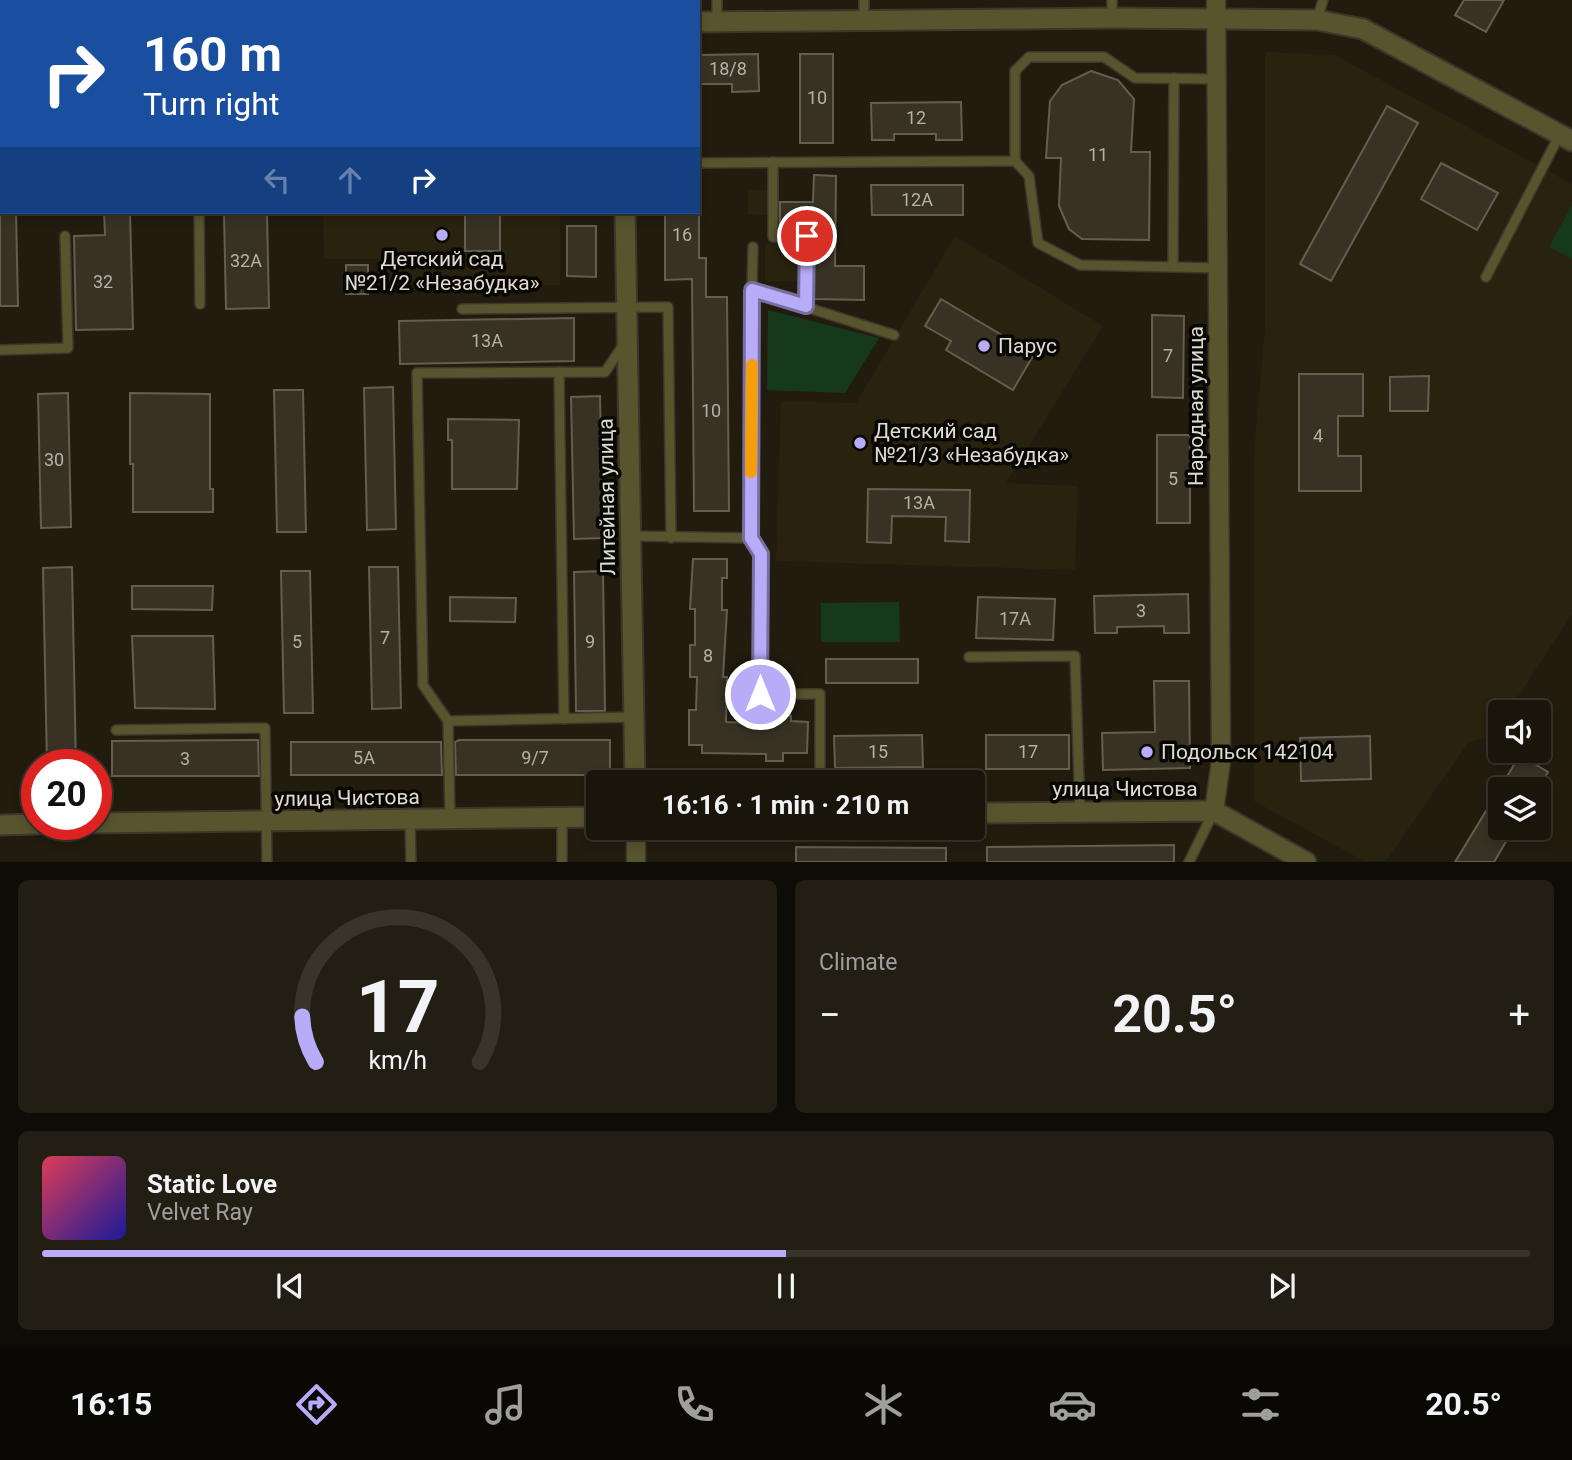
<!DOCTYPE html>
<meta charset="utf-8">
<style>
body{margin:0;font-family:Roboto,sans-serif;background:#231e14;color:#f1f3f6;height:100vh;display:flex;flex-direction:column;font-size:26px;white-space:nowrap}
*{box-sizing:border-box;margin:0}
p{font-size:23px;color:#9f9f9d}
.icon{flex:none;width:38px;height:38px;fill:none;stroke:currentColor;stroke-width:2;stroke-linecap:round;stroke-linejoin:round}
.map{position:relative;height:862px;overflow:hidden}
.drawer{display:flex;flex-direction:column;gap:18px;padding:18px;background:#0e0c06;flex:1}
.drawer>*{flex:none}
.banner{position:absolute;left:0px;top:0px;width:700px;height:214px;box-shadow:0 4px 10px #0003,0 0 0 2px #38342c;background:#1a4fa0;color:#fff;overflow:hidden}
.buttons{position:absolute;left:1488px;top:700px;display:grid;gap:14px}
.buttons a{display:grid;place-items:center;width:63px;height:63px;border-radius:7px;background:#1a150b;box-shadow:0 4px 10px #0003,0 0 0 2px #38342c;font-size:35px}
.speed{position:absolute;left:21px;top:749px;display:flex;gap:14px;font-size:35px;font-weight:700;text-align:center}
.speed>*{display:grid;place-content:center;width:91px;height:91px;border-radius:50%;background:#1a150b;box-shadow:0 4px 10px #0003,0 0 0 2px #38342c;line-height:1}
.speed .limit{border:10px solid #d22;background:#fff;color:#111}
.pin{position:absolute;display:grid;place-items:center;width:60px;height:60px;color:#fff;margin:-30px;border:4px solid #fff;border-radius:50%;box-shadow:0 2px 7px #0007}
.me{position:absolute;width:77px;margin:-38px;rotate:0deg;stroke-linejoin:round;filter:drop-shadow(0 0 5px #0008)}
.turn{display:flex;align-items:center;gap:24px;height:147px;padding:0 28px;font-size:32px}
.turn .icon{width:91px;height:91px;stroke-width:2.5}
.turn b{display:block;font-size:49px;line-height:60px}
.lanes{display:flex;align-items:center;height:66px;padding:0 28px;background:#0003;justify-content:center;gap:35px;direction:ltr}
.lanes .off{opacity:.35}
.big{font-size:52px;font-weight:700;line-height:1.1}
.drawer .card{flex:1;display:flex;flex-direction:column;justify-content:center;gap:10px;min-width:0;padding:0 24px;border-radius:10px;background:#231e14}
.drawer .dial{align-items:center;gap:0}
.dial svg{height:182px;overflow:visible;fill:none;stroke:#38342c;stroke-width:7;stroke-linecap:round;text-anchor:middle}
.dial text{fill:#f1f3f6;stroke:none}
.song{display:flex;align-items:center;gap:21px}
.cover{width:84px;height:84px;border-radius:10px;background:linear-gradient(135deg,hsl(350 70% 55%),hsl(240 70% 35%))}
.played{height:7px;border-radius:4px;background:linear-gradient(90deg,#b8abf7 50%,#38342c 50%)}
.keys{display:flex;justify-content:space-around;direction:ltr}
.heat{display:flex;justify-content:space-between;align-items:center;font-size:38px;direction:ltr}
.drawer .tiles{flex:1;display:grid;gap:18px;grid-template-columns:1fr 1fr}
.card:last-child{grid-column:span 2}
.trip{position:absolute;left:586px;top:770px;width:399px;height:70px;border-radius:7px;background:#1a150b;box-shadow:0 4px 10px #0003,0 0 0 2px #38342c;font-weight:700;line-height:70px;text-align:center}
.tab-bar{display:flex;height:112px;justify-content:space-around;align-items:center;background:#0a0804;color:#9f9f9d}
.tab-bar .icon{width:49px;height:49px}
.tab-bar .active{color:#b8abf7}
.tab-bar b{font-size:32px;color:#f1f3f6}
.map>svg:first-child{display:block}
</style>
<div class="map">
<svg width="1572" height="862" viewBox="0 0 1572 862">
<rect width="100%" height="100%" fill="#221c0f"/>
<!-- built -->
<g fill="#29220e">
<polygon points="1265,52 1335,55 1572,184 1572,614 1508,712 1500,712 1500,724 1493,735 1468,743 1386,861 1364,861 1254,801 1254,452 1265,327"/>
<rect x="748" y="190" width="21" height="25"/>
<polygon points="323,212 560,212 560,285 379,286 378,259 324,259"/>
<polygon points="955,236 1103,326 1006,483 1078,486 1075,570 776,561 781,401 856,403"/>
<polygon points="798,243 798,281 765,281 765,244"/>
</g>
<!-- green -->
<g fill="#17391b">
<polygon points="1572,205 1572,259 1549,247"/>
<polygon points="768,310 879,338 845,393 767,390"/>
<polygon points="899,602 900,642 821,642 821,603"/>
</g>
<!-- building -->
<g fill="#373224" stroke="#645e4f" stroke-width="2">
<polygon points="1464,0 1504,0 1486,32 1455,15"/>
<polygon points="758,54 759,91 732,92 732,84 698,84 698,55"/>
<rect x="800" y="54" width="33" height="89"/>
<polygon points="1091,71 1118,80 1134,99 1131,152 1150,152 1149,240 1082,239 1069,229 1059,206 1061,158 1046,158 1050,101 1062,85"/>
<polygon points="961,102 962,140 936,140 936,134 894,134 894,140 872,140 871,103"/>
<polygon points="1387,106 1418,123 1331,281 1300,264"/>
<polygon points="1441,163 1498,193 1477,230 1421,199"/>
<polygon points="814,175 836,176 835,266 864,266 864,300 813,299 813,226 780,227 780,202 813,202"/>
<polygon points="871,185 963,185 963,215 872,215"/>
<polygon points="0,212 16,212 18,306 0,306"/>
<polygon points="104,212 130,212 133,329 76,330 74,236 105,235"/>
<rect x="465" y="212" width="35" height="39"/>
<polygon points="665,212 699,212 699,258 706,258 706,297 727,297 729,511 694,511 692,279 665,280"/>
<polygon points="224,214 267,214 269,308 226,309"/>
<polygon points="567,226 596,226 596,277 567,276"/>
<rect x="346" y="265" width="22" height="29"/>
<polygon points="941,299 1034,354 1013,390 946,350 951,341 925,326"/>
<polygon points="1152,315 1184,316 1183,398 1152,397"/>
<polygon points="574,318 574,361 400,364 399,321"/>
<polygon points="1299,374 1363,374 1363,416 1338,416 1338,456 1361,456 1361,491 1299,491"/>
<polygon points="1429,376 1428,411 1390,411 1390,377"/>
<polygon points="393,387 396,529 367,530 364,388"/>
<polygon points="274,390 303,390 306,532 277,532"/>
<polygon points="68,393 71,527 41,528 38,394"/>
<polygon points="130,393 210,394 210,489 213,489 213,512 133,512 133,464 130,464"/>
<polygon points="600,396 603,538 574,539 571,397"/>
<polygon points="448,419 519,420 517,489 452,489 452,440 448,440"/>
<rect x="1157" y="435" width="33" height="88"/>
<polygon points="868,489 970,490 969,542 945,541 946,517 892,516 891,543 867,542"/>
<polygon points="693,559 727,559 727,578 722,578 722,610 727,610 723,677 727,677 726,722 757,723 757,716 791,716 791,721 808,722 807,753 783,753 783,761 766,761 766,754 702,753 702,745 689,745 689,710 696,710 697,677 690,677 690,645 695,645 695,609 690,609"/>
<polygon points="72,567 76,765 47,765 43,568"/>
<polygon points="369,567 398,567 401,708 372,709"/>
<polygon points="281,571 310,571 313,713 284,713"/>
<polygon points="603,571 605,711 576,711 574,572"/>
<polygon points="132,586 213,586 212,610 132,609"/>
<polygon points="1188,594 1189,633 1164,633 1164,626 1117,627 1117,633 1095,633 1094,596"/>
<polygon points="450,597 516,598 515,622 450,621"/>
<polygon points="978,597 1055,599 1053,640 976,638"/>
<polygon points="132,636 213,636 215,709 135,708"/>
<rect x="826" y="659" width="92" height="24"/>
<polygon points="1154,681 1189,681 1190,768 1103,770 1102,733 1155,732"/>
<polygon points="922,735 923,767 835,768 834,736"/>
<rect x="986" y="735" width="83" height="34"/>
<polygon points="1370,736 1371,779 1301,781 1300,738"/>
<polygon points="258,740 259,776 112,776 112,741"/>
<polygon points="459,740 610,740 610,775 456,775 455,742"/>
<polygon points="291,742 441,742 442,775 291,775"/>
<polygon points="1520,755 1548,772 1537,789 1500,789 1500,828 1514,828 1494,862 1455,862"/>
<polygon points="1174,845 1174,862 987,862 987,847"/>
<polygon points="796,847 946,848 946,862 796,862"/>
</g>
<g fill="none" stroke-linecap="round" stroke-linejoin="round">
<defs>
<g id="service">
<polyline points="282,0 283,2"/>
<polyline points="717,0 717,22"/>
<polyline points="1112,18 1112,0"/>
<polyline points="864,20 864,0"/>
<polyline points="1317,20 1323,0"/>
<polyline points="1015,161 1029,176 1038,243 1080,265 1218,268"/>
<polyline points="773,162 773,237 807,236 806,306"/>
<polyline points="698,163 1015,161 1015,71 1029,57 1104,57 1135,78 1216,79"/>
<polyline points="199,212 200,304"/>
<polyline points="1173,267 1174,78"/>
<polyline points="1486,277 1560,134"/>
<polyline points="752,290 753,247"/>
<polyline points="462,309 668,307 671,538"/>
<polyline points="624,344 605,372 417,373 423,685 448,721 634,717"/>
<polyline points="0,350 68,348 65,236"/>
<polyline points="559,372 564,719"/>
<polyline points="631,536 751,538 752,290 894,335"/>
<polyline points="751,538 761,554 760,694 820,694 820,782"/>
<polyline points="969,657 1075,656 1080,812"/>
<polyline points="448,721 450,819"/>
<polyline points="116,730 265,728 267,862"/>
<polyline points="410,820 411,862"/>
<polyline points="562,862 562,818"/>
<polyline points="1189,862 1214,811"/>
</g>
<g id="minor">
<polyline points="1214,811 1221,761 1216,0"/>
<polyline points="636,828 636,862"/>
</g>
<g id="tertiary">
<polyline points="621,0 621,2"/>
<polyline points="698,22 1112,18 1317,20 1363,29 1572,141"/>
<polyline points="0,25 2,25"/>
<polyline points="625,212 635,782"/>
<polyline points="973,813 1214,811 1306,862"/>
<polyline points="96,823 598,817"/>
<polyline points="0,825 37,824"/>
</g>
</defs>
<!-- service casing -->
<use href="#service" stroke="#3c372a" stroke-width="12"/>
<!-- minor casing -->
<use href="#minor" stroke="#3c372a" stroke-width="21"/>
<!-- tertiary casing -->
<use href="#tertiary" stroke="#3c372a" stroke-width="23"/>
<!-- service -->
<use href="#service" stroke="#57542e" stroke-width="9"/>
<!-- minor -->
<use href="#minor" stroke="#57542e" stroke-width="18"/>
<!-- tertiary -->
<use href="#tertiary" stroke="#57542e" stroke-width="19"/>
</g>
<g fill="none" stroke-linecap="round" stroke-linejoin="round">
<defs>
<polyline id="route" points="760,694 761,554 751,538 752,290 806,306 807,236"/>
</defs>
<!-- route casing -->
<use href="#route" stroke="#786fa1" stroke-width="18"/>
<!-- route -->
<use href="#route" stroke="#b8abf7" stroke-width="12"/>
<!-- slow -->
<polyline stroke="#f59e0b" stroke-width="12" points="751,472 752,365"/>
</g>
<!-- markers -->
<g fill="#b8abf7" stroke="#090703" stroke-width="2.5">
<circle cx="442" cy="235" r="7"/>
<circle cx="984" cy="346" r="7"/>
<circle cx="860" cy="443" r="7"/>
<circle cx="1147" cy="752" r="7"/>
</g>
<g text-anchor="middle" stroke-width="7" stroke-linejoin="round" paint-order="stroke">
<!-- number labels -->
<g font-size="18" fill="#b5b1a7">
<text x="728" y="75">18/8</text>
<text x="817" y="104">10</text>
<text x="916" y="124">12</text>
<text x="1098" y="161">11</text>
<text x="917" y="206">12А</text>
<text x="682" y="241">16</text>
<text x="246" y="267">32А</text>
<text x="103" y="288">32</text>
<text x="487" y="347">13А</text>
<text x="1168" y="362">7</text>
<text x="711" y="417">10</text>
<text x="1318" y="442">4</text>
<text x="54" y="466">30</text>
<text x="1173" y="485">5</text>
<text x="919" y="509">13А</text>
<text x="1141" y="617">3</text>
<text x="1015" y="625">17А</text>
<text x="385" y="644">7</text>
<text x="297" y="648">5</text>
<text x="590" y="648">9</text>
<text x="708" y="662">8</text>
<text x="878" y="758">15</text>
<text x="1028" y="758">17</text>
<text x="364" y="764">5А</text>
<text x="535" y="764">9/7</text>
<text x="185" y="765">3</text>
</g>
<!-- poi labels -->
<g font-size="21" fill="#dfdbd3" stroke="#090703" text-anchor="start">
<text x="442" y="266" text-anchor="middle">Детский сад<tspan x="442" dy="24">№21/2 «Незабудка»</tspan></text>
<text x="998" y="353">Парус</text>
<text x="874" y="438">Детский сад<tspan x="874" dy="24">№21/3 «Незабудка»</tspan></text>
<text x="1161" y="759">Подольск 142104</text>
</g>
<!-- street labels -->
<g font-size="21" fill="#dfdbd3" stroke="#090703">
<text transform="translate(1196 406) rotate(-90)" y="7">Народная улица</text>
<text transform="translate(607 497) rotate(-91)" y="7">Литейная улица</text>
<text x="1125" y="796">улица Чистова</text>
<text transform="translate(347 798) rotate(-1)" y="7">улица Чистова</text>
</g>
</g>
</svg>
<div class="buttons">
<a><svg class="icon" aria-label="sound" viewBox="0 0 24 24"><path d="M4 9h4l5-4v14l-5-4H4zM17 9q2 3 0 6"/></svg></a>
<a><svg class="icon" aria-label="layers" viewBox="0 0 24 24"><path d="M12 4l9 5-9 5-9-5zM3 14l9 5 9-5"/></svg></a>
</div>
<div class="speed"><div class="limit">20</div></div>
<div class="pin" style="left:807px;top:236px;background:#d93025"><svg class="icon" aria-label="arrive" viewBox="0 0 24 24"><path d="M6 21V4h12l-3 4 3 4H6"/></svg></div>
<svg class="me" style="left:760px;top:694px" viewBox="-20 -20 40 40"><circle r="17" fill="#b8abf7" stroke="#fff" stroke-width="3"/><path d="M0-11L8 9 0 5-8 9z" fill="#fff"/></svg>
<div class="trip">16:16 · 1 min · 210 m</div>
<div class="banner">
<div class="turn"><svg class="icon" aria-label="right" viewBox="0 0 24 24"><path d="M7 20v-9h11M14 6l5 5-5 5"/></svg><div><b>160 m</b>Turn right</div></div>
<div class="lanes"><svg class="icon off" aria-label="left" viewBox="0 0 24 24"><path d="M17 20v-9H6M10 6l-5 5 5 5"/></svg><svg class="icon off" aria-label="ahead" viewBox="0 0 24 24"><path d="M12 20V5M6 11l6-6 6 6"/></svg><svg class="icon" aria-label="right" viewBox="0 0 24 24"><path d="M7 20v-9h11M14 6l5 5-5 5"/></svg></div>
</div>
</div>
<section class="drawer">
<div class="tiles">
<div class="card dial"><svg viewBox="0 0 100 80">
<path d="M14 69A42 42 0 1 1 86 69"/>
<path d="M14 69A42 42 0 0 1 8 49" stroke="#b8abf7"/>
<text x="50" y="56" font-size="32" font-weight="700">17</text>
<text x="50" y="72" font-size="11">km/h</text>
</svg></div>
<div class="card"><p>Climate</p>
<div class="heat"><a>−</a><b class="big">20.5°</b><a>+</a></div>
</div>
<div class="card">
<div class="song"><i class="cover"></i><div><b>Static Love</b><p>Velvet Ray</p></div></div>
<div class="played"></div>
<div class="keys"><svg class="icon" aria-label="previous" viewBox="0 0 24 24"><path d="M18 5L8 12l10 7zM5 5v14"/></svg><svg class="icon" aria-label="pause" viewBox="0 0 24 24"><path d="M8 5v14M16 5v14"/></svg><svg class="icon" aria-label="next" viewBox="0 0 24 24"><path d="M6 5l10 7-10 7zM19 5v14"/></svg></div>
</div>
</div>
</section>
<nav class="tab-bar">
<b>16:15</b>
<svg class="icon active" aria-label="directions" viewBox="0 0 24 24"><path d="M12 3l9 9-9 9-9-9zM9 14v-3h6M13 9l2 2-2 2"/></svg>
<svg class="icon" aria-label="music" viewBox="0 0 24 24"><path d="M9 18V5l10-2v13"/><circle cx="6" cy="18" r="3"/><circle cx="16" cy="16" r="3"/></svg>
<svg class="icon" aria-label="phone" viewBox="0 0 24 24"><path d="M5 4h4l2 5-3 2q2 4 5 5l2-3 5 2v4C11 20 4 13 5 4z"/></svg>
<svg class="icon" aria-label="climate" viewBox="0 0 24 24"><path d="M12 3v18M4 7l16 10M4 17L20 7"/></svg>
<svg class="icon" aria-label="car" viewBox="0 0 24 24"><path d="M5 17H2v-5l4-1 3-4h7l3 4 3 1v5h-3M9 17h6M6 11h13"/><circle cx="7" cy="17" r="2"/><circle cx="17" cy="17" r="2"/></svg>
<svg class="icon" aria-label="filters" viewBox="0 0 24 24"><path d="M4 7h16M4 17h16"/><circle cx="9" cy="7" r="2"/><circle cx="15" cy="17" r="2"/></svg>
<b>20.5°</b>
</nav>
